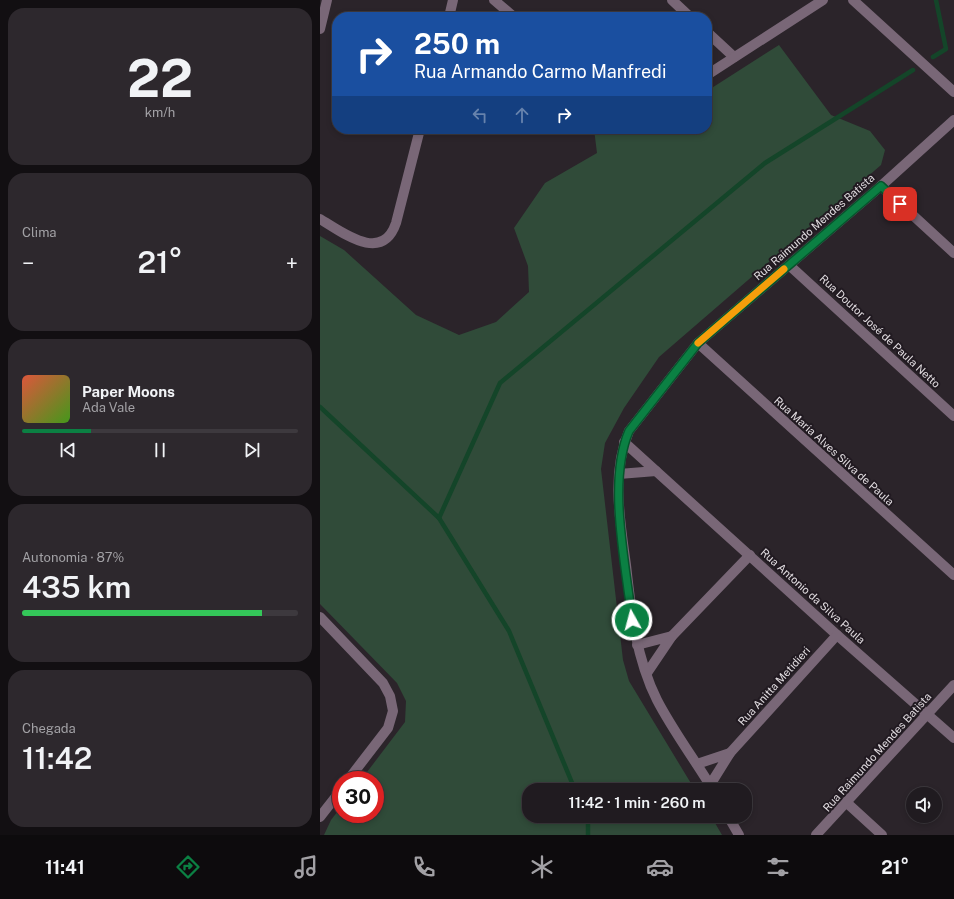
<!DOCTYPE html>
<html lang="pt">
<meta charset="utf-8">
<style>
body{margin:0;font-family:"Public Sans",sans-serif;background:#2d282d;color:#f1f3f6;height:100vh;display:flex;flex-direction:column;font-size:15px;white-space:nowrap}
*{box-sizing:border-box;margin:0}
p{font-size:13px;color:#a2a1a5}
.icon{flex:none;width:22px;height:22px;fill:none;stroke:currentColor;stroke-width:2;stroke-linecap:round;stroke-linejoin:round}
.map{position:relative;flex:1;overflow:hidden}
.sheet{display:flex;flex-direction:column;gap:8px;padding:8px;background:#120f12;width:320px}
.sheet>*{flex:none}
.banner{position:absolute;left:12px;top:12px;width:380px;height:122px;border-radius:16px;box-shadow:0 2px 6px #0003,0 0 0 1px #3d393e;background:#1a4fa0;color:#fff;overflow:hidden}
.fabs{position:absolute;left:586px;top:787px;display:grid;gap:8px}
.fabs a{display:grid;place-items:center;width:36px;height:36px;border-radius:50%;background:#201b20;box-shadow:0 2px 6px #0003,0 0 0 1px #3d393e;font-size:20px}
.speed{position:absolute;left:12px;top:771px;display:flex;gap:8px;font-size:20px;font-weight:700;text-align:center}
.speed>*{display:grid;place-content:center;width:52px;height:52px;border-radius:50%;background:#201b20;box-shadow:0 2px 6px #0003,0 0 0 1px #3d393e;line-height:1}
.speed .limit{border:6px solid #d22;background:#fff;color:#111}
.pin{position:absolute;display:grid;place-items:center;width:34px;height:34px;color:#fff;margin:-17px;border-radius:8px;box-shadow:0 2px 6px #0006}
.me{position:absolute;width:44px;margin:-22px;rotate:353deg;stroke-linejoin:round;filter:drop-shadow(0 0 3px #0008)}
.turn{display:flex;align-items:center;gap:14px;height:84px;padding:0 16px;font-size:18px}
.turn .icon{width:52px;height:52px;stroke-width:2.5}
.turn b{display:block;font-size:28px;line-height:34px}
.lanes{display:flex;align-items:center;height:38px;padding:0 16px;background:#0003;justify-content:center;gap:20px;direction:ltr}
.lanes .off{opacity:.35}
.big{font-size:30px;font-weight:600;line-height:1.1}
.sheet .widget{flex:1;display:flex;flex-direction:column;justify-content:center;gap:6px;min-width:0;padding:0 14px;border-radius:16px;background:#2d282d}
.sheet .dial{align-items:center;gap:0}
.dial b{font-size:52px;line-height:1}
.song{display:flex;align-items:center;gap:12px}
.cover{width:48px;height:48px;border-radius:6px;background:linear-gradient(135deg,hsl(10 70% 55%),hsl(100 70% 35%))}
.played{height:4px;border-radius:2px;background:linear-gradient(90deg,#0b8043 25%,#3d393e 25%)}
.keys{display:flex;justify-content:space-around;direction:ltr}
.heat{display:flex;justify-content:space-between;align-items:center;font-size:22px;direction:ltr}
.charge{height:6px;border-radius:3px;background:linear-gradient(90deg,#34c759 87%,#3d393e 0)}
.trip{position:absolute;left:202px;top:783px;width:230px;height:40px;border-radius:16px;background:#201b20;box-shadow:0 2px 6px #0003,0 0 0 1px #3d393e;font-weight:600;line-height:40px;text-align:center}
.dock{display:flex;height:64px;justify-content:space-around;align-items:center;background:#0d0b0d;color:#a2a1a5}
.dock .icon{width:28px;height:28px}
.dock .selected{color:#0b8043}
.dock b{font-size:18px;color:#f1f3f6}
main{display:flex;flex:1;min-height:0}
.map>svg:first-child{display:block}
</style>
<main>
<section class="sheet">
<div class="widget dial"><b>22</b><p>km/h</p></div>
<div class="widget"><p>Clima</p>
<div class="heat"><a>−</a><b class="big">21°</b><a>+</a></div>
</div>
<div class="widget">
<div class="song"><i class="cover"></i><div><b>Paper Moons</b><p>Ada Vale</p></div></div>
<div class="played"></div>
<div class="keys"><svg class="icon" aria-label="previous" viewBox="0 0 24 24"><path d="M18 5L8 12l10 7zM5 5v14"/></svg><svg class="icon" aria-label="pause" viewBox="0 0 24 24"><path d="M8 5v14M16 5v14"/></svg><svg class="icon" aria-label="next" viewBox="0 0 24 24"><path d="M6 5l10 7-10 7zM19 5v14"/></svg></div>
</div>
<div class="widget"><p>Autonomia · 87%</p><b class="big">435 km</b><div class="charge"></div></div>
<div class="widget"><p>Chegada</p><b class="big">11:42</b></div>
</section>
<div class="map">
<svg width="634" height="835" viewBox="0 0 634 835">
<rect width="100%" height="100%" fill="#2b242a"/>
<!-- green -->
<polygon fill="#304b39" points="459,45 511,115 550,131 565,150 561,165 339,357 304,408 285,443 281,469 303,660 309,681 375,790 209,790 209,816 391,816 402,835 4,835 11,820 21,807 21,814 55,814 55,780 41,780 85,722 86,701 77,683 0,604 0,236 24,250 96,315 139,335 176,322 209,292 208,266 194,228 225,183 277,153 274,129 387,129 387,91"/>
<g fill="none" stroke-linecap="round" stroke-linejoin="round">
<!-- stream -->
<g stroke="#144529" stroke-width="4.5">
<polyline points="613,57 626,49 616,0"/>
<polyline points="0,407 119,518 189,631 255,790"/>
<polyline points="119,518 180,383 445,163 593,70"/>
<polyline points="265,816 268,822 268,835"/>
</g>
<!-- minor -->
<g stroke="#796777" stroke-width="10">
<polyline points="174,0 194,17"/>
<polyline points="352,0 370,17"/>
<polyline points="533,0 634,92"/>
<polyline points="129,17 133,0"/>
<polyline points="0,29 7,0"/>
<polyline points="387,32 414,57"/>
<polyline points="387,75 503,0"/>
<polyline points="561,186 634,253"/>
<path d="M0,219c22,13 62,45 76,4l24,-94"/>
<polyline points="469,265 634,416"/>
<polyline points="378,343 634,575"/>
<polyline points="336,471 517,635 634,738"/>
<polyline points="299,474 336,471 304,442"/>
<polyline points="0,617 63,683 70,696 73,711 68,728 28,780"/>
<polyline points="352,636 430,555"/>
<polyline points="317,645 352,636 327,673"/>
<polyline points="410,753 517,635"/>
<polyline points="377,764 410,753 390,785"/>
<path d="M393,790c-18,-30 -40,-59 -56,-90 -21,-42 -26,-89 -31,-135 -6,-44 -15,-92 3,-134l69,-88 183,-157 73,-66"/>
<polyline points="527,803 562,835"/>
<polyline points="408,816 419,835"/>
<polyline points="0,817 21,790"/>
<polyline points="496,835 634,685"/>
</g>
</g>
<g fill="none" stroke-linecap="round" stroke-linejoin="round">
<defs>
<path id="route" d="M312,620c-6,-55 -25,-138 -3,-189l69,-88 183,-157 19,18"/>
</defs>
<!-- route casing -->
<use href="#route" stroke="#07532c" stroke-width="10"/>
<!-- route -->
<use href="#route" stroke="#0b8043" stroke-width="7"/>
<!-- slow -->
<polyline stroke="#f59e0b" stroke-width="7" points="378,343 464,269"/>
</g>
<g text-anchor="middle" stroke-width="4" stroke-linejoin="round" paint-order="stroke">
<!-- street labels -->
<g font-size="11" fill="#e1dce0" stroke="#211a21">
<text transform="translate(494 227) rotate(-41)" y="4">Rua Raimundo Mendes Batista</text>
<text transform="translate(560 331) rotate(43)" y="4">Rua Doutor José de Paula Netto</text>
<text transform="translate(514 451) rotate(42)" y="4">Rua Maria Alves Silva de Paula</text>
<text transform="translate(493 596) rotate(42)" y="4">Rua Antonio da Silva Paula</text>
<text transform="translate(454 686) rotate(-48)" y="4">Rua Anitta Metidieri</text>
<text transform="translate(557 752) rotate(-48)" y="4">Rua Raimundo Mendes Batista</text>
</g>
</g>
</svg>
<div class="fabs">
<a><svg class="icon" aria-label="sound" viewBox="0 0 24 24"><path d="M4 9h4l5-4v14l-5-4H4zM17 9q2 3 0 6"/></svg></a>
</div>
<div class="speed"><div class="limit">30</div></div>
<div class="pin" style="left:580px;top:204px;background:#d93025"><svg class="icon" aria-label="arrive" viewBox="0 0 24 24"><path d="M6 21V4h12l-3 4 3 4H6"/></svg></div>
<svg class="me" style="left:312px;top:620px" viewBox="-20 -20 40 40"><circle r="17" fill="#0b8043" stroke="#fff" stroke-width="3"/><path d="M0-11L8 9 0 5-8 9z" fill="#fff"/></svg>
<div class="trip">11:42 · 1 min · 260 m</div>
<div class="banner">
<div class="turn"><svg class="icon" aria-label="right" viewBox="0 0 24 24"><path d="M7 20v-9h11M14 6l5 5-5 5"/></svg><div><b>250 m</b>Rua Armando Carmo Manfredi</div></div>
<div class="lanes"><svg class="icon off" aria-label="left" viewBox="0 0 24 24"><path d="M17 20v-9H6M10 6l-5 5 5 5"/></svg><svg class="icon off" aria-label="ahead" viewBox="0 0 24 24"><path d="M12 20V5M6 11l6-6 6 6"/></svg><svg class="icon" aria-label="right" viewBox="0 0 24 24"><path d="M7 20v-9h11M14 6l5 5-5 5"/></svg></div>
</div>
</div>
</main>
<nav class="dock">
<b>11:41</b>
<svg class="icon selected" aria-label="directions" viewBox="0 0 24 24"><path d="M12 3l9 9-9 9-9-9zM9 14v-3h6M13 9l2 2-2 2"/></svg>
<svg class="icon" aria-label="music" viewBox="0 0 24 24"><path d="M9 18V5l10-2v13"/><circle cx="6" cy="18" r="3"/><circle cx="16" cy="16" r="3"/></svg>
<svg class="icon" aria-label="phone" viewBox="0 0 24 24"><path d="M5 4h4l2 5-3 2q2 4 5 5l2-3 5 2v4C11 20 4 13 5 4z"/></svg>
<svg class="icon" aria-label="climate" viewBox="0 0 24 24"><path d="M12 3v18M4 7l16 10M4 17L20 7"/></svg>
<svg class="icon" aria-label="car" viewBox="0 0 24 24"><path d="M5 17H2v-5l4-1 3-4h7l3 4 3 1v5h-3M9 17h6M6 11h13"/><circle cx="7" cy="17" r="2"/><circle cx="17" cy="17" r="2"/></svg>
<svg class="icon" aria-label="filters" viewBox="0 0 24 24"><path d="M4 7h16M4 17h16"/><circle cx="9" cy="7" r="2"/><circle cx="15" cy="17" r="2"/></svg>
<b>21°</b>
</nav>
